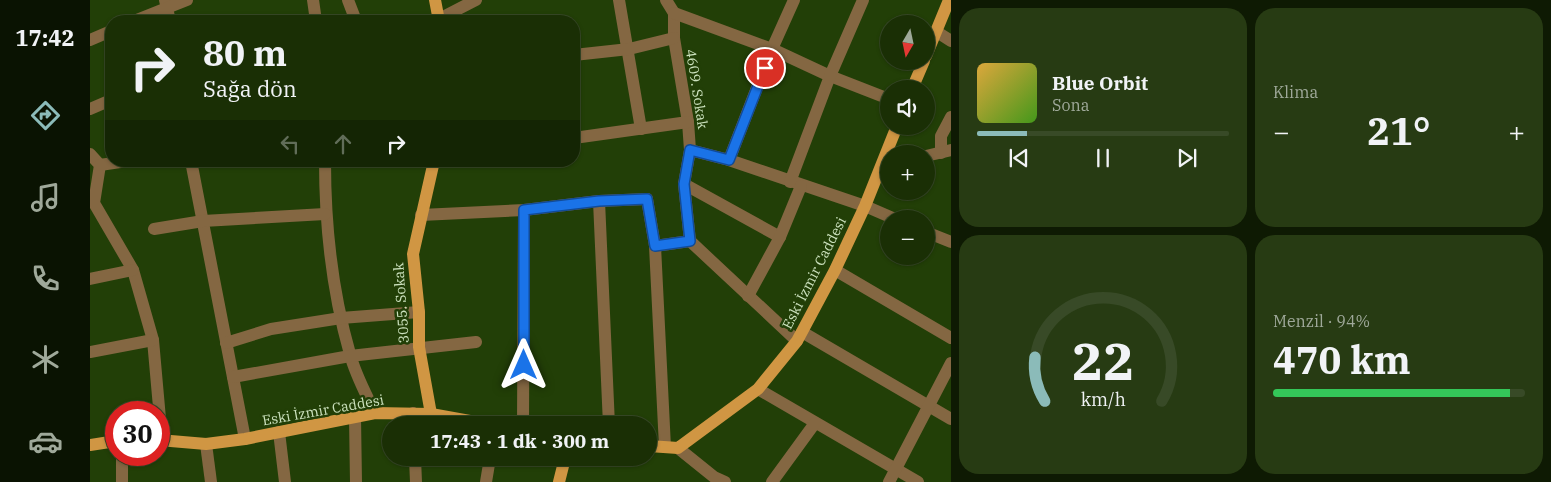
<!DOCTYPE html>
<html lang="tr">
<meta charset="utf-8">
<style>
body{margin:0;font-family:"IBM Plex Serif",serif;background:#273b13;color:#f1f3f6;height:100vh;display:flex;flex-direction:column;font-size:19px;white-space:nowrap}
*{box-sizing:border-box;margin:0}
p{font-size:16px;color:#9fa99a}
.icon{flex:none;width:28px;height:28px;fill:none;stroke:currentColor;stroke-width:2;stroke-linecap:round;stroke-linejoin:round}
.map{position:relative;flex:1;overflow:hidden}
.drawer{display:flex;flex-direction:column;gap:8px;padding:8px;background:#0e1a03;width:600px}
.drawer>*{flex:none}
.guide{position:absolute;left:15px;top:15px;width:475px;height:152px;border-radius:20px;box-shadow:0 1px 4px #0004,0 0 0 1px #384a27;background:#1a2f05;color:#f1f3f6;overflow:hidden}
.needle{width:32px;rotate:189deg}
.tools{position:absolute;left:790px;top:15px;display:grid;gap:10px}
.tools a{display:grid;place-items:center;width:55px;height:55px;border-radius:50%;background:#1a2f05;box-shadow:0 1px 4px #0004,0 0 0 1px #384a27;font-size:25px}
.speed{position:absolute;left:15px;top:401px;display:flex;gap:10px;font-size:25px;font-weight:700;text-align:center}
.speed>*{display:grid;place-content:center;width:65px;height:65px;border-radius:50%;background:#1a2f05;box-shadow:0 1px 4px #0004,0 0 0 1px #384a27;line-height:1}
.speed .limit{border:8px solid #d22;background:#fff;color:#111}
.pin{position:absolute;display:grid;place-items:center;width:42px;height:42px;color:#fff;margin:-21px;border:2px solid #fff;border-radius:50%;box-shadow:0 1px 5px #0007}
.me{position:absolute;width:55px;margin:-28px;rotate:0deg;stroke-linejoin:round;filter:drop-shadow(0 0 4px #0008)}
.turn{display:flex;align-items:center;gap:18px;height:105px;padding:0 15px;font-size:22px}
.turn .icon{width:65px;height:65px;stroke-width:2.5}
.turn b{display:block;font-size:35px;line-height:42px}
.lanes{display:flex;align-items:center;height:48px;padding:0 15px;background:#0003;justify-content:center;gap:25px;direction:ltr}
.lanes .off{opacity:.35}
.big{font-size:38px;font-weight:700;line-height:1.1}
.drawer .card{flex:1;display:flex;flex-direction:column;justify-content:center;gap:8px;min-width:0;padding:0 18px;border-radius:20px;background:#273b13}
.drawer .dial{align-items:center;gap:0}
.dial svg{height:130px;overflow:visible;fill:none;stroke:#384a27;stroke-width:7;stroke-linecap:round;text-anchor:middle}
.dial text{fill:#f1f3f6;stroke:none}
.song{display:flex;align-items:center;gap:15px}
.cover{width:60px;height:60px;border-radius:8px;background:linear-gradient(135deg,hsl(40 70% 55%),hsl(100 70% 35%))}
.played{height:5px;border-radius:2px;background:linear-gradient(90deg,#8bbbb9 20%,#384a27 20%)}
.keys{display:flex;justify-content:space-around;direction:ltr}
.heat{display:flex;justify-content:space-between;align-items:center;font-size:28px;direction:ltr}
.charge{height:8px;border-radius:4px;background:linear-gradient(90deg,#34c759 94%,#384a27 0)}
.drawer .tiles{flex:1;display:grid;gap:8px;grid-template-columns:repeat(2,1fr)}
.trip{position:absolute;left:292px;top:416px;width:275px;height:50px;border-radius:25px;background:#1a2f05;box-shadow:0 1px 4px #0004,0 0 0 1px #384a27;font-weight:700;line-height:50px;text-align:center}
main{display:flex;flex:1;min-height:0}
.menu{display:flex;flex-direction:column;width:90px;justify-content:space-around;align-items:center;background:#0a1302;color:#9fa99a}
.menu .icon{width:35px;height:35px}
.menu .current{color:#8bbbb9}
.menu b{font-size:22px;color:#f1f3f6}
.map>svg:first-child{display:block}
</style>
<main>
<nav class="menu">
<b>17:42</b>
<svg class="icon current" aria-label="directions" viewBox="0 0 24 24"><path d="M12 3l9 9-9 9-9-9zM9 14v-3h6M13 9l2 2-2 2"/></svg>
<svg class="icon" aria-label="music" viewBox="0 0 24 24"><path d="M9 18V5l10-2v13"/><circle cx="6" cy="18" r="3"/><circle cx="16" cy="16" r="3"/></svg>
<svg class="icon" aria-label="phone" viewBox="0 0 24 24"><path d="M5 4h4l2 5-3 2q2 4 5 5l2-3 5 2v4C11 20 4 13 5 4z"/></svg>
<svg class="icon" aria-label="climate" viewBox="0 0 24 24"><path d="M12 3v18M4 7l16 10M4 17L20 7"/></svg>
<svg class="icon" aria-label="car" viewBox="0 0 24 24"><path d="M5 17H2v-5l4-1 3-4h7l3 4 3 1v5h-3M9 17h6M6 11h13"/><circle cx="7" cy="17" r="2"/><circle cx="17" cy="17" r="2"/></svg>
</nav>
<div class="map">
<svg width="861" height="482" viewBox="0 0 861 482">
<rect width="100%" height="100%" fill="#223f07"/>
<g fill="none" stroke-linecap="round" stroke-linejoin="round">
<!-- minor -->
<g stroke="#846742" stroke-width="12">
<polyline points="75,0 80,21"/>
<polyline points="223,0 226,21"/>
<polyline points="258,0 266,21"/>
<polyline points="529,0 551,129"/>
<polyline points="576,0 584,13 584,38 598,122 600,150 639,160 775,206 805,219"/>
<polyline points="584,13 682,49 740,76 799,99"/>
<polyline points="349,19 386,0"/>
<polyline points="44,21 97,0"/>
<polyline points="847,32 861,41"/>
<polyline points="0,40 21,31"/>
<polyline points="484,55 539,49 584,38"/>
<polyline points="0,109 21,100"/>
<polyline points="484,138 598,122"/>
<polyline points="600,150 594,184 600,241"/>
<polyline points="851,153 851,136 861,117"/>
<polyline points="0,154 10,165 4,203 43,270 63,340 72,441"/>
<polyline points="836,156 861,150"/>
<polyline points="639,160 682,49 704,0"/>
<polyline points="101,161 155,439"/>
<path d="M235,161c0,64 7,130 25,193 5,20 16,40 25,59"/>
<polyline points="10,165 37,161"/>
<polyline points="700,182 740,76 773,0"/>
<polyline points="594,184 690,237"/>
<polyline points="331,215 434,210 509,201"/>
<polyline points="64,229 113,221 235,214"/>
<polyline points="836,232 861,242"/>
<polyline points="565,246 600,241 707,341"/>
<polyline points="745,270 861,338"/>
<polyline points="0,279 43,270"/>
<polyline points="658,296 690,237 711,186"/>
<polyline points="712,332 861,419"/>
<polyline points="136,343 181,329 251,318 329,312"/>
<polyline points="0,352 63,340"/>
<polyline points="143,377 260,356 386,342"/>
<polyline points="668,389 828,482"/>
<polyline points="323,413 324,425"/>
<polyline points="265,417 266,482"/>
<polyline points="433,425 434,210"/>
<polyline points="519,425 509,201 557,199 565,246 575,447"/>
<polyline points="189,432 195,482"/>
<polyline points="116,444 121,482"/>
<polyline points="588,448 624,477 635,482"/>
<polyline points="32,455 32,482"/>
<polyline points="325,458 326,482"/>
<polyline points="396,482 400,458"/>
<polyline points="682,482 725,423"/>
<polyline points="799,482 861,363"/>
</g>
<!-- major -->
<g stroke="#d09643" stroke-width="12">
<polyline points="345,0 349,21"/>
<polyline points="836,56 859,0"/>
<polyline points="822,89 834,61"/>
<polyline points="341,414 329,347 329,312 323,254 344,161"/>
<polyline points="69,440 116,444 155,439 285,413 341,414 402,425"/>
<polyline points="0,445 26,441"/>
<polyline points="559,446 588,448 668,389 707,341 745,270 775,206 807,126"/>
<polyline points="469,482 475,458"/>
</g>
</g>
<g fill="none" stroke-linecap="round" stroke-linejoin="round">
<defs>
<polyline id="route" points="434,365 434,210 509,201 557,199 565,246 600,241 594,184 600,150 639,160 675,68"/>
</defs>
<!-- route casing -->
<use href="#route" stroke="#114b97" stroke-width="12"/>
<!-- route -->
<use href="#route" stroke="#1a73e8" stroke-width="9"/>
</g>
<g text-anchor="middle" stroke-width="5" stroke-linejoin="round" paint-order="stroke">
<!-- street labels -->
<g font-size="14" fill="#cce2be" stroke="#223f07">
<text transform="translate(607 89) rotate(81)" y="5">4609. Sokak</text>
<text transform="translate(724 273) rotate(-63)" y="5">Eski İzmir Caddesi</text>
<text transform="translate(311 303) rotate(-94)" y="5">3055. Sokak</text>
<text transform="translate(233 410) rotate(-10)" y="5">Eski İzmir Caddesi</text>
</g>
</g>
</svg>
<div class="tools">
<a><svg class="needle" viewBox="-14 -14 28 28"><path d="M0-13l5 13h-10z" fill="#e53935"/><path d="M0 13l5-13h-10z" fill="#9fa99a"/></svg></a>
<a><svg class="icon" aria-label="sound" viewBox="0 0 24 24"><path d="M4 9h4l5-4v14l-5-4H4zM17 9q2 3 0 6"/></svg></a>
<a>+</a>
<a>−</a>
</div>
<div class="speed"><div class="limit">30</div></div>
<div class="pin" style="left:675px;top:68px;background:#d93025"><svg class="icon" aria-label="arrive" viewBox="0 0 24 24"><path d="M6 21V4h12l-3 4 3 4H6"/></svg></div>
<svg class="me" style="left:434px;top:365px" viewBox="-20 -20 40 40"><path d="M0-17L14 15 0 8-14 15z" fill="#1a73e8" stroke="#fff" stroke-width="4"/></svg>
<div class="trip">17:43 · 1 dk · 300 m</div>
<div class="guide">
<div class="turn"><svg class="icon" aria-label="right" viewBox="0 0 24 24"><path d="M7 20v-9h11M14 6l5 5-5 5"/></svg><div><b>80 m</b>Sağa dön</div></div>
<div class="lanes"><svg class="icon off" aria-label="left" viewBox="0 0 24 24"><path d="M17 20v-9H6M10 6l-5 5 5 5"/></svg><svg class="icon off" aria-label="ahead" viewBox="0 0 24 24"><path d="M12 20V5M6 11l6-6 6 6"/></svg><svg class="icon" aria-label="right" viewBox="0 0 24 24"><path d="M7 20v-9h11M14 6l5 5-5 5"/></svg></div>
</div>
</div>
<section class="drawer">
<div class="tiles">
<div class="card">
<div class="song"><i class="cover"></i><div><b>Blue Orbit</b><p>Sona</p></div></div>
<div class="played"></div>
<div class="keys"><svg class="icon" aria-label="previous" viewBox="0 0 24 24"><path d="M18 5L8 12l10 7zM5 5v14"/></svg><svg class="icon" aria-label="pause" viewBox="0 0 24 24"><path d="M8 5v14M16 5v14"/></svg><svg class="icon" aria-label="next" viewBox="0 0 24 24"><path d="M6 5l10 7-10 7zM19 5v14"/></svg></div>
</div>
<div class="card"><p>Klima</p>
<div class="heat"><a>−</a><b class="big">21°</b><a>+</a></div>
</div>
<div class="card dial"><svg viewBox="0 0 100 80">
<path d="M14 69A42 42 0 1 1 86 69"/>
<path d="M14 69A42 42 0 0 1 8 42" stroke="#8bbbb9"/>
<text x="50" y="56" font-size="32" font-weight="700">22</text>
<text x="50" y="72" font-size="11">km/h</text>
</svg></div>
<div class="card"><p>Menzil · 94%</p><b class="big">470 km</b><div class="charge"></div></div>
</div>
</section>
</main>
